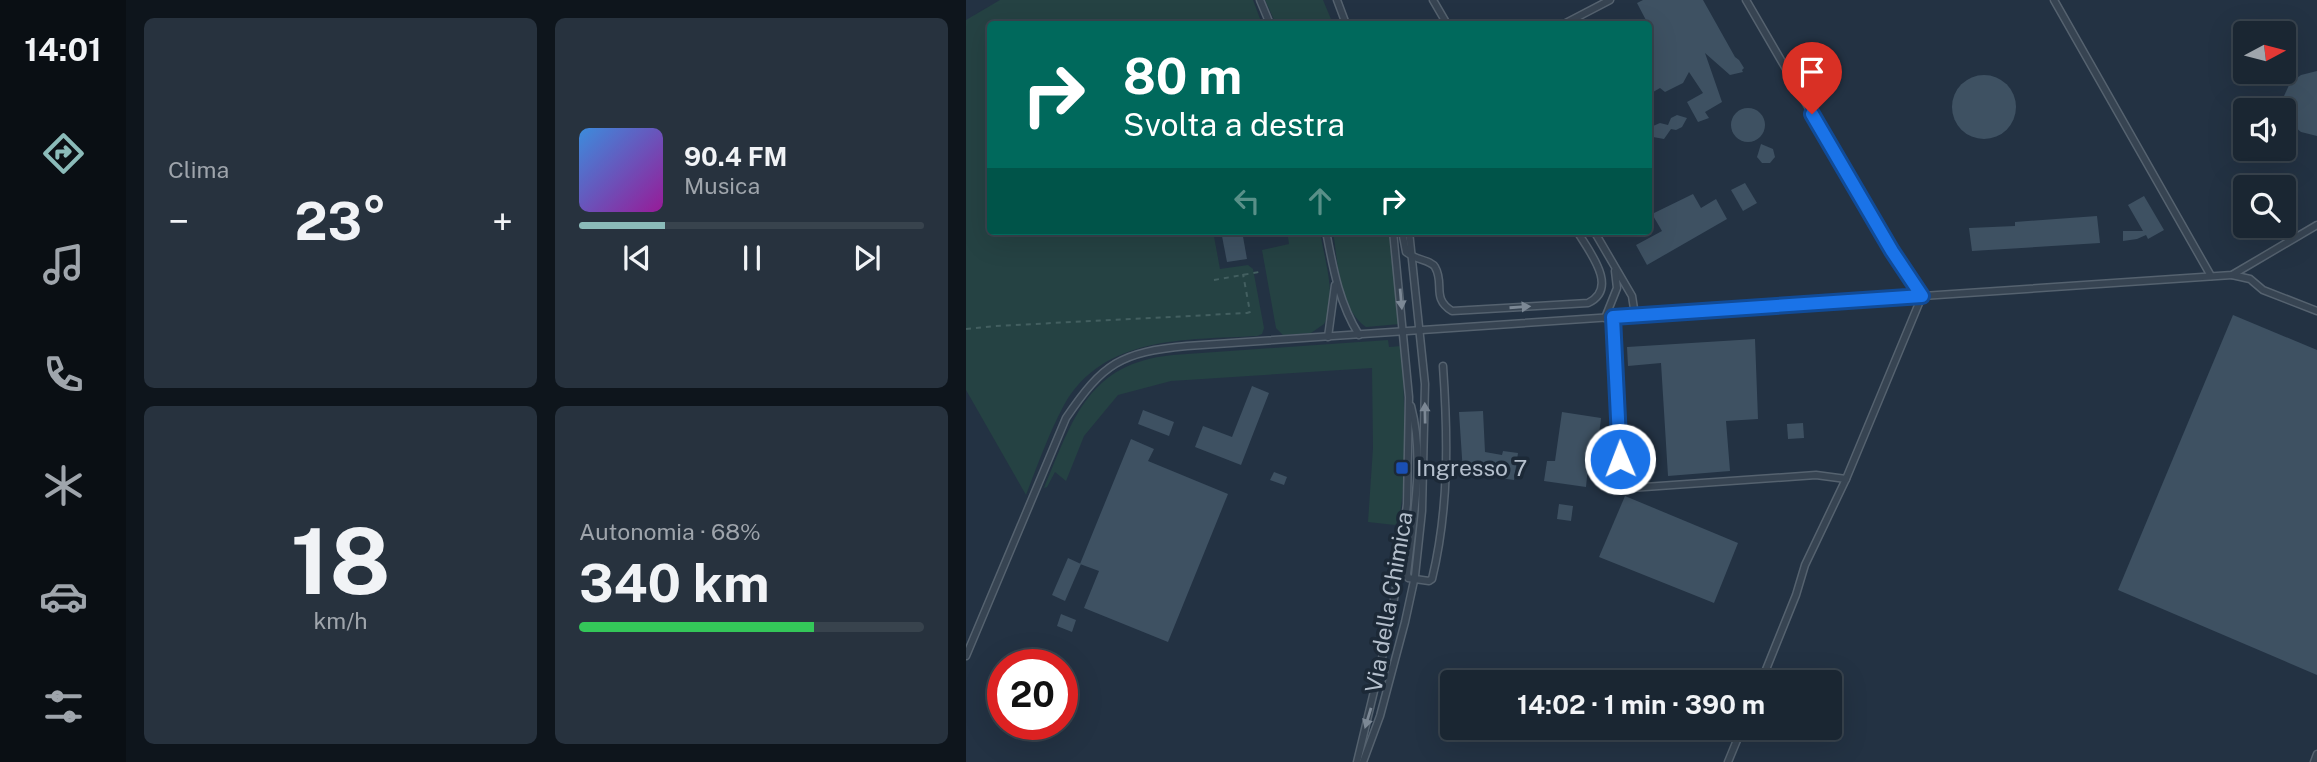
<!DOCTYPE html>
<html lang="it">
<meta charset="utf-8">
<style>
body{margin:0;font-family:"Public Sans",sans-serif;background:#27323e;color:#f1f3f6;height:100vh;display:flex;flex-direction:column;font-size:26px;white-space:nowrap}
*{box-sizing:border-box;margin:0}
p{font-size:23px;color:#9fa5ac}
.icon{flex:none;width:38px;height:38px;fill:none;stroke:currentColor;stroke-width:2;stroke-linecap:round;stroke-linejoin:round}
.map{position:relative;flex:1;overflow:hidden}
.sheet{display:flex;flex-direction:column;gap:18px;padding:18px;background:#0e151c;width:840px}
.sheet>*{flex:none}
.top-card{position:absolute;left:21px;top:21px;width:665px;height:214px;border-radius:7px;box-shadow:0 7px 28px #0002,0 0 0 2px #38434d;background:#00695c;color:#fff;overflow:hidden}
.needle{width:46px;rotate:83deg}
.controls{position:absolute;left:1267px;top:21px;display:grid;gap:14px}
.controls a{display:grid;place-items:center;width:63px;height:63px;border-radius:7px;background:#1a2632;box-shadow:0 7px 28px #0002,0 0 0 2px #38434d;font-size:35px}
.speed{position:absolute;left:21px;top:649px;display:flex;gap:14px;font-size:35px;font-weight:700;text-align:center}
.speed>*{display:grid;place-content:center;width:91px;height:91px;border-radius:50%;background:#1a2632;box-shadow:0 7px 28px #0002,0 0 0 2px #38434d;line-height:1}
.speed .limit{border:10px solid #d22;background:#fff;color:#111}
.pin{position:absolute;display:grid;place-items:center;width:60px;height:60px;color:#fff;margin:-72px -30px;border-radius:50% 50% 50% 0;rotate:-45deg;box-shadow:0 0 7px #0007}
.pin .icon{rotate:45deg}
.me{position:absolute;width:77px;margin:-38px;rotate:359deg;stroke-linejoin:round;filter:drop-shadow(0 0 5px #0008)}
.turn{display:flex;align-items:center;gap:24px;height:147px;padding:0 21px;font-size:32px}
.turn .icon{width:91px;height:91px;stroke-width:2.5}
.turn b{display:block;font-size:49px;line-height:60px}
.lanes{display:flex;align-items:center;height:66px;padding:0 21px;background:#0003;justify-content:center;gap:35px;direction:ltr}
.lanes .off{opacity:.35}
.big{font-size:52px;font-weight:700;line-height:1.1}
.sheet .tile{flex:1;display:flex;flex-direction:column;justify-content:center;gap:10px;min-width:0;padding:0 24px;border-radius:10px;background:#27323e}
.sheet .dial{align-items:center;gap:0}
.dial b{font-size:91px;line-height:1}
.song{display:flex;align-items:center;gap:21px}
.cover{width:84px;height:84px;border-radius:10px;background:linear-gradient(135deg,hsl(210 70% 55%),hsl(300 70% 35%))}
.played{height:7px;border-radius:4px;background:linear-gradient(90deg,#8bbbb9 25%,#38434d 25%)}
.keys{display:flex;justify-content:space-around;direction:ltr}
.heat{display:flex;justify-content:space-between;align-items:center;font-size:38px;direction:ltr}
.charge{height:10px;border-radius:5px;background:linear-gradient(90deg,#34c759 68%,#38434d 0)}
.sheet .tiles{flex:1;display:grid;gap:18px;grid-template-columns:repeat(2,1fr)}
.trip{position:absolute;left:474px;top:670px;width:402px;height:70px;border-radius:7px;background:#1a2632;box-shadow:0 7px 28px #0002,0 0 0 2px #38434d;font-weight:700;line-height:70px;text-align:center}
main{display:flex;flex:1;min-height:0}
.menu{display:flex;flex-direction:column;width:126px;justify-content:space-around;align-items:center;background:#0a0f14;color:#9fa5ac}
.menu .icon{width:49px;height:49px}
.menu .selected{color:#8bbbb9}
.menu b{font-size:32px;color:#f1f3f6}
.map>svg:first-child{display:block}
</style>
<main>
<nav class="menu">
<b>14:01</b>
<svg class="icon selected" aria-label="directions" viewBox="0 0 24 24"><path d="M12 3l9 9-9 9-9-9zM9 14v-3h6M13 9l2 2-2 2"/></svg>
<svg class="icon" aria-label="music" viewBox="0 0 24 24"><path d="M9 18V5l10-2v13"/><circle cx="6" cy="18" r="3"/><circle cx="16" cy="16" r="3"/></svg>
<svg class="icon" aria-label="phone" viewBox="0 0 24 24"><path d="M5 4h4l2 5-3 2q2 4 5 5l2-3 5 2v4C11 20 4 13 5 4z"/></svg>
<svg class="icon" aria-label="climate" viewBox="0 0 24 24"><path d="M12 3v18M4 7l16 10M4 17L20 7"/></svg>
<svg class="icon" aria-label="car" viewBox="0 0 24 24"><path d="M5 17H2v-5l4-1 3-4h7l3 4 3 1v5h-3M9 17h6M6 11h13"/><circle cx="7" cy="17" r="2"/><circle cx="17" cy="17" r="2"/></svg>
<svg class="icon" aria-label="filters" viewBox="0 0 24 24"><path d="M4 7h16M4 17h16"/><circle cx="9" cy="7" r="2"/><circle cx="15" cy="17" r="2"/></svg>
</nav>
<section class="sheet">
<div class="tiles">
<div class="tile"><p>Clima</p>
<div class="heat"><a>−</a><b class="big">23°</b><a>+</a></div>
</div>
<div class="tile">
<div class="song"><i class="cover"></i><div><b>90.4 FM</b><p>Musica</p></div></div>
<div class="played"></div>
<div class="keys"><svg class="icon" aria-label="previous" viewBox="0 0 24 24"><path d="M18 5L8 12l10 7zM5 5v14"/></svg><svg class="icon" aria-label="pause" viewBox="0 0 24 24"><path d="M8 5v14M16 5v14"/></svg><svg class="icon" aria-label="next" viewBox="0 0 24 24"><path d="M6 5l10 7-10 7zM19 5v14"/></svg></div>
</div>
<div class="tile dial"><b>18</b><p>km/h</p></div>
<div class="tile"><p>Autonomia · 68%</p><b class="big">340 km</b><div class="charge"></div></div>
</div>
</section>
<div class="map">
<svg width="1351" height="762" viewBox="0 0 1351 762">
<rect width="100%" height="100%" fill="#233243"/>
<!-- green -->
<g fill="#254243">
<path d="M34,0h253l9,24h-272v207h223l7,38 28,-4 5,4 11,59 -2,6 -5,2c-71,4 -153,-1 -193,69 -15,28 -27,61 -38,90l-60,-105v-370z"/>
<polygon points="299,0 357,0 367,24 310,24"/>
<path d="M321,231h33c4,28 18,67 4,93l-13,9 -28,2 -7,-7 -14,-78 27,-6z"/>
<path d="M367,231h56l11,93 -34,3c-28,-20 -28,-65 -33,-96z"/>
<path d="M422,340l1,7 13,-1c1,27 8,164 -7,179l-27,-3 5,-74 -1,-80 -201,13 -53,14 -34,41 -18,45 -11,-9 -8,15 -3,1c29,-69 44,-125 129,-133z"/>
</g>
<!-- building -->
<g fill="#3e5162">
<polygon points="677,0 737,0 769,57 773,60 778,68 776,70 777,72 764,75 739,53 756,102 739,112 743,118 732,122 721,102 737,93 723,72 717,83 699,92 694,88 682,95 682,24 671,3"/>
<polygon points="1351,71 1351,136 1335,132 1324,123 1318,110 1318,96 1324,83 1335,75"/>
<circle cx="1018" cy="107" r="32"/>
<circle cx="782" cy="125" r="17"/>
<polygon points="711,115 721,118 716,127 710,130 705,129 698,139 687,137 686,130 687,126 694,123 702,125 705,118"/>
<polygon points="795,144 807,149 809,157 804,163 796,163 791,157"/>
<polygon points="779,183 791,203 777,211 765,190"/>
<polygon points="727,194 735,208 750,199 761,219 681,265 670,245 696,231 686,214"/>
<polygon points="1178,196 1198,230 1182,239 1180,235 1171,239 1157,241 1157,231 1177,231 1162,205"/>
<polygon points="1131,216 1134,243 1006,251 1003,228 1049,226 1049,222"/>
<polygon points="255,231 276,231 281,259 261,262"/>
<polygon points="1267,315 1351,350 1351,675 1152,590"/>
<polygon points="789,339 792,419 760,421 764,471 702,476 695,363 662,366 661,347"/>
<polygon points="286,386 303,393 275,465 229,447 237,426 266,437"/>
<polygon points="177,410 208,422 203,436 172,424"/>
<polygon points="517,411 519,452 536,455 537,451 552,453 548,480 497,473 493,412"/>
<polygon points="596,412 635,418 629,468 622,467 620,487 578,481 581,461 589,461"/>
<polygon points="837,423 838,438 822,439 821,424"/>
<polygon points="165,439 188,449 182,461 262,494 202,642 118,608 133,571 114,564"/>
<polygon points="308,472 321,477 318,485 304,480"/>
<polygon points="659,496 772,543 748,603 633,557"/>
<polygon points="593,504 607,506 605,521 591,519"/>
<polygon points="102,558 115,564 99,601 86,595"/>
<polygon points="95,614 110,620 106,632 91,626"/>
</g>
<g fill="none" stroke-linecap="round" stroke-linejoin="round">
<defs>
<g id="lane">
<polyline points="294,0 304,24"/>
<polyline points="371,0 380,24"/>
<polyline points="467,0 481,24"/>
<polyline points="780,0 926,251 956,296 880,479 839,565 830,595 795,682"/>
<polyline points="1088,0 1245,276"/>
<polyline points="598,24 644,0"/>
<path d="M360,231c7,37 13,72 33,104"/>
<path d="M436,231l4,21c9,8 25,8 29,15 10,17 -4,31 17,44l136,-8c32,-15 0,-53 -11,-72"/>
<polyline points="628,231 666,296 669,315"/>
<polyline points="1266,275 1284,279 1297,290 1351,311"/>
<path d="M647,317c3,58 10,115 3,172l200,-14 30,4"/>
<polyline points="639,318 651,288 649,271"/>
<polyline points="362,337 369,285"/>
<path d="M445,406c14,53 2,113 -4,168l1,4 21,3 3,-2c17,-70 16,-142 11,-213"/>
<path d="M0,656l100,-238c37,-55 55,-66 121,-72l1045,-71 85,-50"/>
<polyline points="391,762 422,633 431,582 441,504 443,397 427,231"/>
<polyline points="397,762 414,716 439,622 449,576 456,511 459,384 443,231"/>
<polyline points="762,762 776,728"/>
<polyline points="1348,762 1351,754"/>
</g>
</defs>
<!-- lane casing -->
<use href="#lane" stroke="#55626f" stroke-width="9"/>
<!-- path -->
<g stroke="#435f60" stroke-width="2" stroke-dasharray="5 5" stroke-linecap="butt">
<polyline points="248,280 293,272"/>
<polyline points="0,329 29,326 281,313 284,312 277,274"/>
</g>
<!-- lane -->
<use href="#lane" stroke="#374452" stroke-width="6"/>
</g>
<!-- one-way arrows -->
<defs><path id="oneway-solid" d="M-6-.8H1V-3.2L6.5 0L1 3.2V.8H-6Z" transform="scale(1.75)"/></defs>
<g fill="#7c8895">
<use href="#oneway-solid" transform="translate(435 299) rotate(85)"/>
<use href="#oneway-solid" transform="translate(554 307) rotate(-4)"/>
<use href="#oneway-solid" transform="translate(459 413) rotate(-91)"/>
<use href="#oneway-solid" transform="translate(402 718) rotate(107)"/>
</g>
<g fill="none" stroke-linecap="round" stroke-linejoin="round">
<defs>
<polyline id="route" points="654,459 647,317 956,296 926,251 846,114"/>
</defs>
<!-- route casing -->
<use href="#route" stroke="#114b97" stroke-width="18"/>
<!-- route -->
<use href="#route" stroke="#1a73e8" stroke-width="12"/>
</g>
<!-- markers -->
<rect fill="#1a4fb4" stroke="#1c2937" stroke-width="2.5" x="429" y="461" width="14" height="14" rx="3.5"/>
<g text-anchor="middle" stroke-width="7" stroke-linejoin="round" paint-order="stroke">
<!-- poi labels -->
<g font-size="23" fill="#b4bfcc" stroke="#1c2937" text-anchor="start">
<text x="450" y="476">Ingresso 7</text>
</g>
<!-- street labels -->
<g font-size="23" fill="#b4bfcc" stroke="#1c2937">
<text transform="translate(423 602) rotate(-80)" y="8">Via della Chimica</text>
</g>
</g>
</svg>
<div class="controls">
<a><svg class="needle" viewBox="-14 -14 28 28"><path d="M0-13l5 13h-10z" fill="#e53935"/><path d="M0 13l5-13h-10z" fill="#9fa5ac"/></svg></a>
<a><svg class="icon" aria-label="sound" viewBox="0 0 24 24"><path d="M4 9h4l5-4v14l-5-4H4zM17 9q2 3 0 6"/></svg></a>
<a><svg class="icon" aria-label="search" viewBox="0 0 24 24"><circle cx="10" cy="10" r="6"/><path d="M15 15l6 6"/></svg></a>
</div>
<div class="speed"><div class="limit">20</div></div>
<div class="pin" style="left:846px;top:114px;background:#d93025"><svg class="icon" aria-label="arrive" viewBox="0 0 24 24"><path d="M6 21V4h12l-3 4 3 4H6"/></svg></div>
<svg class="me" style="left:654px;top:459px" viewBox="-20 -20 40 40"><circle r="17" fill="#1a73e8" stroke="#fff" stroke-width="3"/><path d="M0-11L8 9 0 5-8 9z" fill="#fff"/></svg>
<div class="trip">14:02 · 1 min · 390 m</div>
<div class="top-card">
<div class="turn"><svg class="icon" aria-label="right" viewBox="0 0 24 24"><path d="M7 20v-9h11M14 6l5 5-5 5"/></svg><div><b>80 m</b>Svolta a destra</div></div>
<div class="lanes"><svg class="icon off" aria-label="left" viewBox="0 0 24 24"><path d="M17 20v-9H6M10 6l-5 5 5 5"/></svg><svg class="icon off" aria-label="ahead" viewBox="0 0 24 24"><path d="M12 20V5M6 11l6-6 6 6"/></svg><svg class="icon" aria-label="right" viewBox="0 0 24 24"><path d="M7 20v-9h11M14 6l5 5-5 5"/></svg></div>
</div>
</div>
</main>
